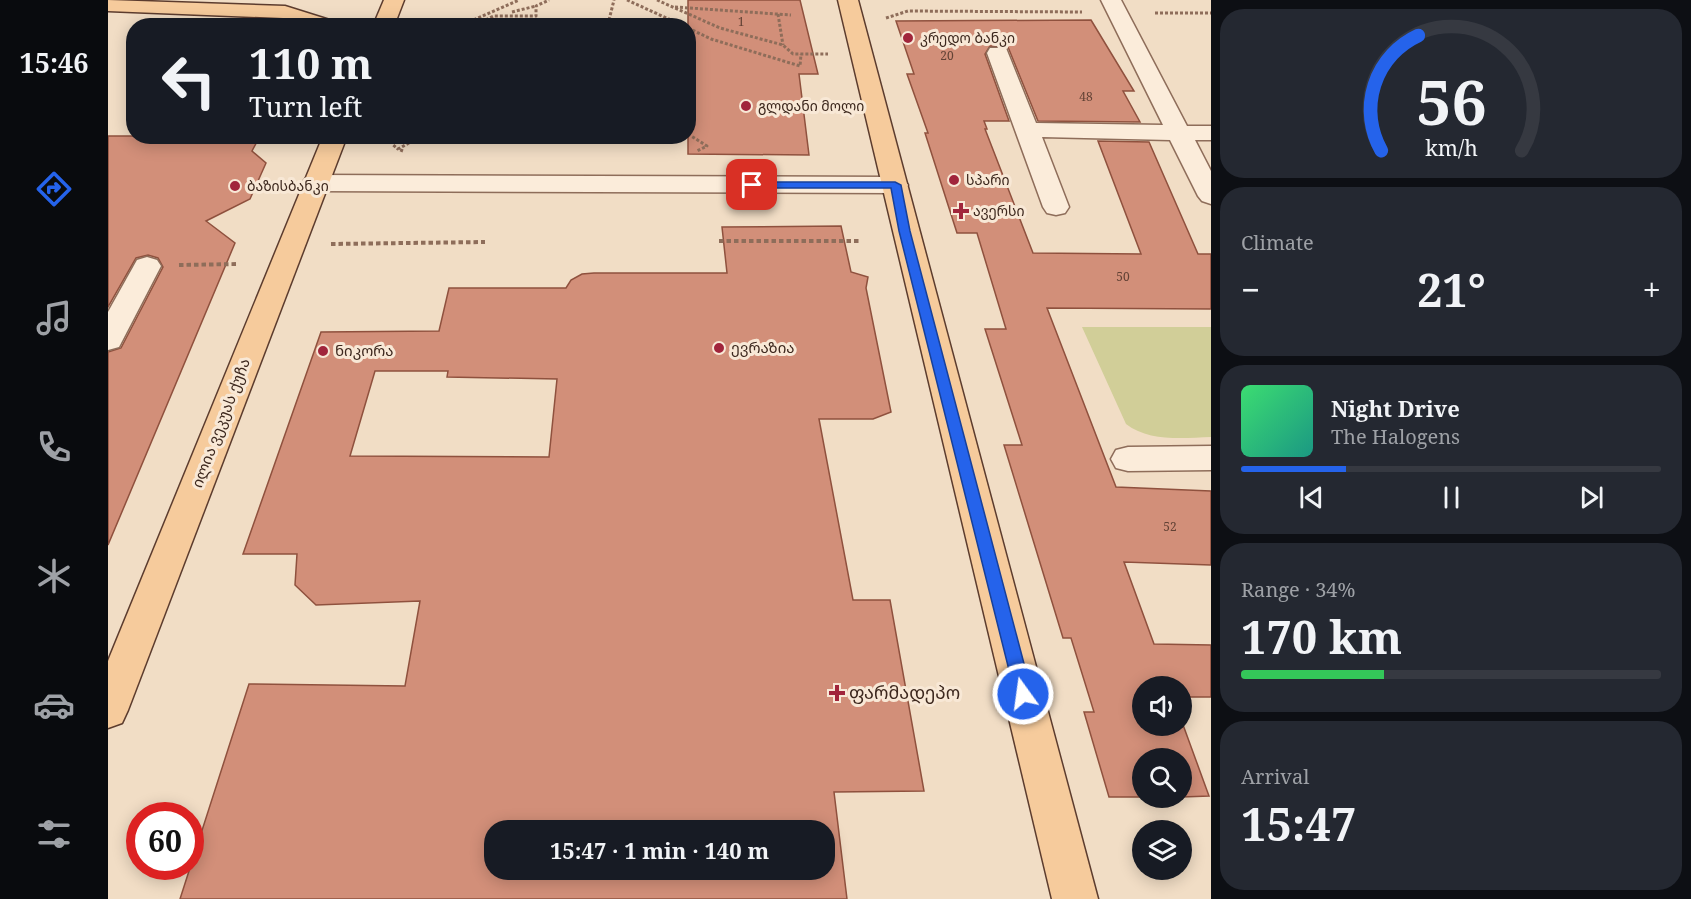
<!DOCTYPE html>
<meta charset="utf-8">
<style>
body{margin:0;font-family:"Noto Serif","Noto Sans Georgian",serif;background:#242831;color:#f1f3f6;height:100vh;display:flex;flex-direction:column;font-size:22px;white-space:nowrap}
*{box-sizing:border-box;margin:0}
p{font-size:20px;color:#9ea1a6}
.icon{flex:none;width:33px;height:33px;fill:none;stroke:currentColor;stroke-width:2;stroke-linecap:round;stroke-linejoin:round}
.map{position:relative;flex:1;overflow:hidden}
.panel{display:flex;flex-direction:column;gap:9px;padding:9px;background:#0d0f14;width:480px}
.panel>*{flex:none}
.top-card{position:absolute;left:18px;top:18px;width:570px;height:126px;border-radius:24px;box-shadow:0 3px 15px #0003;background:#171b24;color:#f1f3f6;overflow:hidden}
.controls{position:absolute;left:1024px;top:676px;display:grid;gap:12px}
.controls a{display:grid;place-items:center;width:60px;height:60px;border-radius:50%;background:#171b24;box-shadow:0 3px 15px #0003;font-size:30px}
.speed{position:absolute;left:18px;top:802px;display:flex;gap:12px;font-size:30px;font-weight:700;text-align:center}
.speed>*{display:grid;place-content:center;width:78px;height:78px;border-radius:50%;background:#171b24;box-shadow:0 3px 15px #0003;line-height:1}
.speed .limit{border:9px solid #d22;background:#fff;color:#111}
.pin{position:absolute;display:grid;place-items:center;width:51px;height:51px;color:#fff;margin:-26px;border-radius:12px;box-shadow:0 3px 9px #0006}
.me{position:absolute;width:66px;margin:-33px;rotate:346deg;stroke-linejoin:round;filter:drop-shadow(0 0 4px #0008)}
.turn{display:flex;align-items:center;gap:21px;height:126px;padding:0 24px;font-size:27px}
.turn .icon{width:78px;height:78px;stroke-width:2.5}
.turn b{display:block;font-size:42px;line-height:51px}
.big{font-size:45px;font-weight:700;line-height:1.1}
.panel .card{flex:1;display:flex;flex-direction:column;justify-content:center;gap:9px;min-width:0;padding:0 21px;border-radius:24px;background:#242831}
.panel .dial{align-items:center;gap:0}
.dial svg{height:156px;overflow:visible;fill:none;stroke:#363941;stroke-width:7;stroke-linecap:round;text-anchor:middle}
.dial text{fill:#f1f3f6;stroke:none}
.song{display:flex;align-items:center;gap:18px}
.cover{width:72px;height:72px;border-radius:9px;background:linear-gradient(135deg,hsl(140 70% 55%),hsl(170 70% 35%))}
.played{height:6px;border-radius:3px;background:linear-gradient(90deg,#2563eb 25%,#363941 25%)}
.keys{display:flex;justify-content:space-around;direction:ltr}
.heat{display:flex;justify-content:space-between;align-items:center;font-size:33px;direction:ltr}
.charge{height:9px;border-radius:4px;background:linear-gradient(90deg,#34c759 34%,#363941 0)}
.trip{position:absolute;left:376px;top:820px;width:351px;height:60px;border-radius:24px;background:#171b24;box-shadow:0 3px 15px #0003;font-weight:700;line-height:60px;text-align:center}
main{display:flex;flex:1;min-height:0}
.menu{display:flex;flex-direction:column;width:108px;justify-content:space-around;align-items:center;background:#090b0e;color:#9ea1a6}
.menu .icon{width:42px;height:42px}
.menu .active{color:#2563eb}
.menu b{font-size:27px;color:#f1f3f6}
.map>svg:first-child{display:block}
</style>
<main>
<nav class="menu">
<b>15:46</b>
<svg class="icon active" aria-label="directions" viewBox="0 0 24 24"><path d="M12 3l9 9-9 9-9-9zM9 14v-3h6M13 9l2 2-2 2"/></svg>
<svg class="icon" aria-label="music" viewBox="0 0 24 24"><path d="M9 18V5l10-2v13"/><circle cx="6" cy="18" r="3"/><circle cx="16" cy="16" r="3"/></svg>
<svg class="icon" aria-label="phone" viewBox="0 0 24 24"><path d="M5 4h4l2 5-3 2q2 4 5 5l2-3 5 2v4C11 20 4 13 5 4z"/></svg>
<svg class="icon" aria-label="climate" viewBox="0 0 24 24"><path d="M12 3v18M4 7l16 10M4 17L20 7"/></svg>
<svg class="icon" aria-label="car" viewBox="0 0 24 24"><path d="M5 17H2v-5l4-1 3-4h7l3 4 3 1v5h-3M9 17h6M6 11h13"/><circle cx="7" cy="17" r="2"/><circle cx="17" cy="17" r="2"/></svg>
<svg class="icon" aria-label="filters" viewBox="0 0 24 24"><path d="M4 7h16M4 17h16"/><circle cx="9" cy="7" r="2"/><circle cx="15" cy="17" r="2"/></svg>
</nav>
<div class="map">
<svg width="1103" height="899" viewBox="0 0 1103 899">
<rect width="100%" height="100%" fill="#f1ddc5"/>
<!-- green -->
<path fill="#d1ce98" d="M974,327h129v110c-28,1 -62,5 -85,-13z"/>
<!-- building -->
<g fill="#d28f79" stroke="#8f513e" stroke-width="1.5" fill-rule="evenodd">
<polygon points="580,0 692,0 710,74 691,74 701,155 580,154"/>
<polygon points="983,20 1026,91 1015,91 1032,122 930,121 900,47 882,46 877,54 901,121 876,121 879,129 877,129 925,253 1033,254 990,141 1041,142 1090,254 1103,254 1103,309 939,308 1008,487 1103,491 1103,565 1016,562 1046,644 1103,645 1103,697 1074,697 1074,687 1035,687 1035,726 1074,726 1074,722 1101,796 1074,797 1074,759 1035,759 1035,797 1001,797 976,712 986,712 963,638 955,638 896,445 914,445 877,329 898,329 869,233 849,233 817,133 820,133 799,74 806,74 788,21"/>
<polygon points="0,136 152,136 144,151 158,163 142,199 98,221 127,243 0,545 0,352 13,348 55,267 50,258 40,255 28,258 0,307"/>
<path d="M733,226l10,46 17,5 -2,11 25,124 -18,7h-54l34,181h37l34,191 -90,1 13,107h-667l69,-215 156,2 15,-85 -104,4 -21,-20 2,-31h-54l78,-222 118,-1 10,-43h117l5,-8 11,-6 12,-1h133l-5,-46zM267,371h73l-1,6 110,2 -8,78 -199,-1zM387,831h330v39h-330z"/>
</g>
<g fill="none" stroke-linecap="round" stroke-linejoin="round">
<defs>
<g id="minor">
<polygon points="993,0 1013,0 1079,126 1103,126 1103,140 1087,140 1103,171 1103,204 1094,201 1090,196 1062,140 934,137 961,207 957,213 948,215 939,213 935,207 879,53 882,48 898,48 928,123 1055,125"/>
<polygon points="207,175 787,177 796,180 800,185 796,190 787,193 207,191 198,188 194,183 198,178"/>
<polygon points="39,257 49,260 53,266 11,347 0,350 0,312 29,260"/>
<polygon points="1103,446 1103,470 1020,471 1008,468 1003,459 1008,450 1020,447"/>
</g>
<g id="major">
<polygon points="0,0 177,6 228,22 231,26 198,26 175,18 0,11"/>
<polygon points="276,0 296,0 286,26 265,26"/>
<polygon points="730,0 750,0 990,899 944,899"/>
<polygon points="215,136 239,136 20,710 14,723 0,728 0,661"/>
</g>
</defs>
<!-- minor casing -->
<use href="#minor" stroke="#8e6d5a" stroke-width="3"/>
<!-- major casing -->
<use href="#major" stroke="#5c3c2e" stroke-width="3"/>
<!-- path-far1 -->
<g stroke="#8e6d5a" stroke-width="3" stroke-dasharray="3 2" stroke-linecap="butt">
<polyline points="519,0 576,26"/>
<polyline points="549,0 612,28 675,45 685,54 720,54"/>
<polyline points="567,7 683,15"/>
<polyline points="404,12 428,6"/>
<polyline points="1047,13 1103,13"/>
<polyline points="670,14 675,45"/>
<polyline points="778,18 800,11 974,12"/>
<polyline points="501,20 506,0"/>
<polyline points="352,26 411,0"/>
<polyline points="364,26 386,16 428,16 428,6 441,0"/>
<polyline points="580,28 603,39 692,66 693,54"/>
<polyline points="580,134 599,146 589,151"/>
<polyline points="286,136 284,144 290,149"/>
<polyline points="295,151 290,149 301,143"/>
</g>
<!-- path -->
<g stroke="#8e6d5a" stroke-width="4" stroke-dasharray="4.5 3" stroke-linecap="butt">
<polyline points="611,241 752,241"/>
<polyline points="223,244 377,242"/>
<polyline points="71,265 131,264"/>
</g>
<!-- minor -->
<use href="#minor" fill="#fbecda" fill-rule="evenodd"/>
<!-- major -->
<use href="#major" fill="#f6cb9c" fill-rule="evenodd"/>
</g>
<!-- route -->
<polygon fill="#2563eb" stroke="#184099" stroke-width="1.5" points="787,182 793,185 802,231 924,694 921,699 915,701 909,699 907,694 791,231 783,188 644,188 639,185 644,182"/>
<!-- markers -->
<g fill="#a1253b" stroke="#f8e8d6" stroke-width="2">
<circle cx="800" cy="38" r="6"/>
<circle cx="638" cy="106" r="6"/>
<circle cx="846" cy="180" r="6"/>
<circle cx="127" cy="186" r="6"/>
<path d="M850 202h6v6h6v6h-6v6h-6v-6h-6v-6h6z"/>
<circle cx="611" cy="348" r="6"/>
<circle cx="215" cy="351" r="6"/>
<path d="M726 684h6v6h6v6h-6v6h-6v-6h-6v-6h6z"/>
</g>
<g text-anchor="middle" stroke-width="6" stroke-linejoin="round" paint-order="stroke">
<!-- number labels -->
<g font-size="12" fill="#624235">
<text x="633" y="26">1</text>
<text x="839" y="60">20</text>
<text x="978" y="101">48</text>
<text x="1015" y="281">50</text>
<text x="1062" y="531">52</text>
</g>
<!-- far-poi labels -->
<g font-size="14" fill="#3d281e" stroke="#f8e8d6" text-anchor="start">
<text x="812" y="43">კრედო ბანკი</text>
<text x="650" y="111">გლდანი მოლი</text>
<text x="858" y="185">სპარი</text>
<text x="139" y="191">ბაზისბანკი</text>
<text x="865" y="216">ავერსი</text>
</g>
<!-- poi labels -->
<g font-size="15" fill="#3d281e" stroke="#f8e8d6" text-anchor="start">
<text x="623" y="353">ევრაზია</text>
<text x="227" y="356">ნიკორა</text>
</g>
<!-- street labels -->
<g font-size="15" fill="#3d281e" stroke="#f8e8d6">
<text transform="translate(113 423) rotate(-69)" y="5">ილია ვეკუას ქუჩა</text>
</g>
<!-- near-poi labels -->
<g font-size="18" fill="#3d281e" stroke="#f8e8d6" text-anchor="start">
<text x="741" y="699">ფარმადეპო</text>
</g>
</g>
</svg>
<div class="controls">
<a><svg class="icon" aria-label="sound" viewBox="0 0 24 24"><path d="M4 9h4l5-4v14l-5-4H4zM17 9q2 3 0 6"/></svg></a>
<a><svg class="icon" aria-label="search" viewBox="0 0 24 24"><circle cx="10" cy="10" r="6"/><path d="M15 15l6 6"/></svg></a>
<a><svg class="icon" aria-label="layers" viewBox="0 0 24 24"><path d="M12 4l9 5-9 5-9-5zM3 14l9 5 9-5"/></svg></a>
</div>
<div class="speed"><div class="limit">60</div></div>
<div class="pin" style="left:644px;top:185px;background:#d93025"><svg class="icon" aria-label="arrive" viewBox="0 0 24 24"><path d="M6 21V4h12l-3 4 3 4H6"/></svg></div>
<svg class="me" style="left:915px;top:694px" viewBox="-20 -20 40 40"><circle r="17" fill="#2563eb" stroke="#fff" stroke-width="3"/><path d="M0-11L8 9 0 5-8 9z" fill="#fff"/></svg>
<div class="trip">15:47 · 1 min · 140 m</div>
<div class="top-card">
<div class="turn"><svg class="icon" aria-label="left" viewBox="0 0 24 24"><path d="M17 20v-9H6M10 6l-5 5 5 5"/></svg><div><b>110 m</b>Turn left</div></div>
</div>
</div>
<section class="panel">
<div class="card dial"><svg viewBox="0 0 100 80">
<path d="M14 69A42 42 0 1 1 86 69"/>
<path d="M14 69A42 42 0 0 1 33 10" stroke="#2563eb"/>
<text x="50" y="56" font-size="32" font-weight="700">56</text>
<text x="50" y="72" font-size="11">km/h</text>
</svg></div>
<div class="card"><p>Climate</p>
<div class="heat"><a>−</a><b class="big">21°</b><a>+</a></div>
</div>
<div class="card">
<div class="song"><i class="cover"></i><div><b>Night Drive</b><p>The Halogens</p></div></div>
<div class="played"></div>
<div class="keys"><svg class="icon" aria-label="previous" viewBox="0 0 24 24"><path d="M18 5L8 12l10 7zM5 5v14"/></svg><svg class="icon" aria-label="pause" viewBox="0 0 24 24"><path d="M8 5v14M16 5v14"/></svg><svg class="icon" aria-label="next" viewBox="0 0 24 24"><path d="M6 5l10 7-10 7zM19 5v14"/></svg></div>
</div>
<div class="card"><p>Range · 34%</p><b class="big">170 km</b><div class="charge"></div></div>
<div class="card"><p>Arrival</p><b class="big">15:47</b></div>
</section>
</main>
